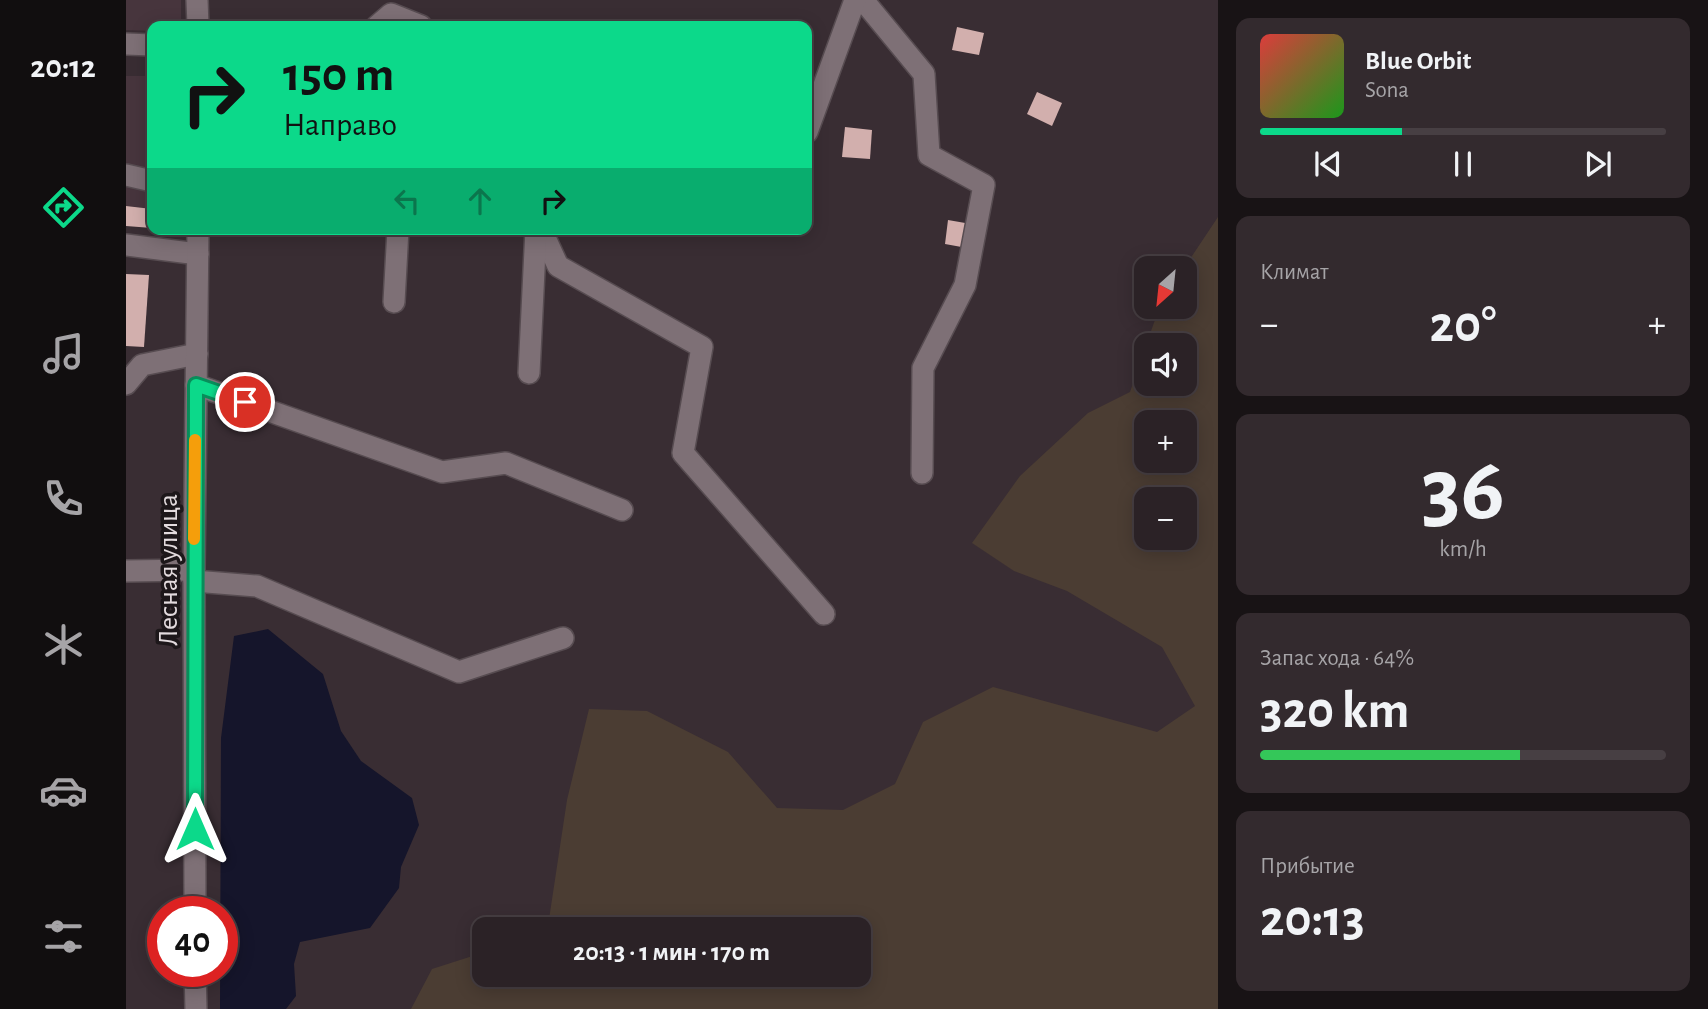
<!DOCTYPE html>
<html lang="ru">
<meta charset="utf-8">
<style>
body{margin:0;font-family:"Alegreya Sans",sans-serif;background:#332a2e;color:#f1f3f6;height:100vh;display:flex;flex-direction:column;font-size:26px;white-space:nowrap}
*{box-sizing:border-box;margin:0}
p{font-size:23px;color:#a6a4a7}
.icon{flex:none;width:38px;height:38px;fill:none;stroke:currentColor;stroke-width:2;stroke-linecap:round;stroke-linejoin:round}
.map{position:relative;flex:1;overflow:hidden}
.side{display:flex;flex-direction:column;gap:18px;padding:18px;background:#181315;width:490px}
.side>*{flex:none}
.hud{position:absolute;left:21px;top:21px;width:665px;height:214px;border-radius:14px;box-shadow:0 4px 18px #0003,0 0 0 2px #473f43;background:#0cd98a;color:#111;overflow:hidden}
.needle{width:46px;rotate:207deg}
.tools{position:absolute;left:1008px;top:256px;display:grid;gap:14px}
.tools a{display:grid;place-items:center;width:63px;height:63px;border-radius:14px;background:#2b2226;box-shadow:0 4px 18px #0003,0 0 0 2px #473f43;font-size:35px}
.speed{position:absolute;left:21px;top:896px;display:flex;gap:14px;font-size:35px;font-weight:700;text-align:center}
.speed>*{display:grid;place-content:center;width:91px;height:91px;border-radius:50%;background:#2b2226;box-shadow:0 4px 18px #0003,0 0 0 2px #473f43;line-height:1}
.speed .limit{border:10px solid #d22;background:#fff;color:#111}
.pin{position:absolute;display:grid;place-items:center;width:60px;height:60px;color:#fff;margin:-30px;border:4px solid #fff;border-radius:50%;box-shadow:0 2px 7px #0007}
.me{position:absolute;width:77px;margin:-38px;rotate:0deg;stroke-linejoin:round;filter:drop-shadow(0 0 5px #0008)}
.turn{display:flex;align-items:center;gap:24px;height:147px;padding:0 21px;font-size:32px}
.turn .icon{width:91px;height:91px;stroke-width:2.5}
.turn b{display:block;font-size:49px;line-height:60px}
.lanes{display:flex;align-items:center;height:66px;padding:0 21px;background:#0003;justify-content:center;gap:35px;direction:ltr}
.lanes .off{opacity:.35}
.big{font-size:52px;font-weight:700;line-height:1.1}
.side .tile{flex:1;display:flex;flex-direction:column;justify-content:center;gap:10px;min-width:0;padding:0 24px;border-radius:14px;background:#332a2e}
.side .dial{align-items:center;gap:0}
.dial b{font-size:91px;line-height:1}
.song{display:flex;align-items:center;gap:21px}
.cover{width:84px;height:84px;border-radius:10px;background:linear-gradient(135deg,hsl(0 70% 55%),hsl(120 70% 35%))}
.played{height:7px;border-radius:4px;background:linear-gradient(90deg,#0cd98a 35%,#473f43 35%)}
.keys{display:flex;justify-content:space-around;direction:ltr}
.heat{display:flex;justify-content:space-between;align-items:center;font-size:38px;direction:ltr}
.charge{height:10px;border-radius:5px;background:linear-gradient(90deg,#34c759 64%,#473f43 0)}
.trip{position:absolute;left:346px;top:917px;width:399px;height:70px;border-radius:14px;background:#2b2226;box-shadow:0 4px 18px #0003,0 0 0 2px #473f43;font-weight:700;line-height:70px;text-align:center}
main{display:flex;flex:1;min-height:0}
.dock{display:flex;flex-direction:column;width:126px;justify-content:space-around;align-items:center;background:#110e0f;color:#a6a4a7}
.dock .icon{width:49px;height:49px}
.dock .current{color:#0cd98a}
.dock b{font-size:32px;color:#f1f3f6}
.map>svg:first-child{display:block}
</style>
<main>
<nav class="dock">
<b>20:12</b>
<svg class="icon current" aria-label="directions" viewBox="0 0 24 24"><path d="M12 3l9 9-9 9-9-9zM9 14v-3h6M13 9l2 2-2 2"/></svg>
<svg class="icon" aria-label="music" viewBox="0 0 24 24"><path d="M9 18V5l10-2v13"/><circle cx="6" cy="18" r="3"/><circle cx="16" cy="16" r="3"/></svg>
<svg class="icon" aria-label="phone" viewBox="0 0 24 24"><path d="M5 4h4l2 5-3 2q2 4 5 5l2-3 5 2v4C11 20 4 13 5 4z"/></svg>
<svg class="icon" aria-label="climate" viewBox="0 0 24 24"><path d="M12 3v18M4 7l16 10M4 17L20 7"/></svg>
<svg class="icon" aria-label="car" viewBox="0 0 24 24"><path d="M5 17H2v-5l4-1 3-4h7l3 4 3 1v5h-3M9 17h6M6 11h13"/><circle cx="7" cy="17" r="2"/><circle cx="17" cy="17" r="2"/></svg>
<svg class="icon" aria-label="filters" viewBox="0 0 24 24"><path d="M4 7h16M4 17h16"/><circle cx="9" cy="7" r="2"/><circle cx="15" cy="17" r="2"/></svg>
</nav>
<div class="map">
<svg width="1092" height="1009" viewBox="0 0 1092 1009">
<rect width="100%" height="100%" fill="#392d33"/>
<!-- built -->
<g fill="#47353d">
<polygon points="0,0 55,0 55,26 26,26 26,31 0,30"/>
<polygon points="0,76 26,76 26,209 0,206"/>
</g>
<!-- green -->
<path fill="#4b3d33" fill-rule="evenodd" d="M1092,217v792h-807l21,-40 53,-17v23h374v-46h-317l6,-3 19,-126 22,-91 58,2 81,41 49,56 66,2 52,-26 28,-62 70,-35 164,45 38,-26 -33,-59 -95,-56 -53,-20 -42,-28 48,-67 68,-63 42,-21 16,-47v38h39v-38h-39l14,-39h25l-1,-38zM1020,422h39v38h-39zM1020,499h39v38h-39z"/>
<!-- water -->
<polygon fill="#15152b" points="142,629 197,674 215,731 235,761 286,798 293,825 275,867 273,888 244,928 174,942 168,964 170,996 160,1009 94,1009 95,738 108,636"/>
<!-- building -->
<g fill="#d2afad">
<polygon points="831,27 858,33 853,55 826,50"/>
<polygon points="911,92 936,103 926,126 901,114"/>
<polygon points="719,127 746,130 744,159 716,157"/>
<polygon points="0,206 26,209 26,228 0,226"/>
<polygon points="822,220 845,224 841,248 819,244"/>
<polygon points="0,274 23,275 18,347 0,346"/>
</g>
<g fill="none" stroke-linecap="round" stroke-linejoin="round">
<defs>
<g id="minor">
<polyline points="71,0 72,26"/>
<polyline points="737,0 798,74 803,155 858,185 839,285 797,368 796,473"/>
<polyline points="251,26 265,14 295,26"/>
<polyline points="0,44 26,45"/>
<polyline points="681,132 729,0"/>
<polyline points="0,175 26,181"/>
<polyline points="415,229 432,266 576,347 557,453 698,614"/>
<polyline points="0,245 72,254"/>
<polyline points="268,302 272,229"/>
<polyline points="403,373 410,229"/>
<polyline points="0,384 16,365 71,354"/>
<polyline points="70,385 316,472 380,463 496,510"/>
<polyline points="0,571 68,570"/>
<polyline points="68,581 131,586 333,672 437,638"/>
<polyline points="69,912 68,570 72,229"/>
<polyline points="69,971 70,1009"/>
</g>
</defs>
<!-- minor casing -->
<use href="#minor" stroke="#574c51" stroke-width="24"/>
<!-- minor -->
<use href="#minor" stroke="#7e7076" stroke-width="21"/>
</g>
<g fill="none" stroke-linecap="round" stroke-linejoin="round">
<defs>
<polyline id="route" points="69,829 70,385 119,402"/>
</defs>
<!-- route casing -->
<use href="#route" stroke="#088d5a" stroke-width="18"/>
<!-- route -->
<use href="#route" stroke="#0cd98a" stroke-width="12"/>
<!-- slow -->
<polyline stroke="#f59e0b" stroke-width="12" points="68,539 69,440"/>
</g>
<g text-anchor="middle" stroke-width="7" stroke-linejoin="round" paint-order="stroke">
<!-- street labels -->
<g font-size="28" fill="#e3dbde" stroke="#1d171a">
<text transform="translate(41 570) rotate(-90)" y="10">Лесная улица</text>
</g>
</g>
</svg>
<div class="tools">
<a><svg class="needle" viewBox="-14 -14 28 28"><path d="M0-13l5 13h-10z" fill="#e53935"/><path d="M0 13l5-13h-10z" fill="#a6a4a7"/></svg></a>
<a><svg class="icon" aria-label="sound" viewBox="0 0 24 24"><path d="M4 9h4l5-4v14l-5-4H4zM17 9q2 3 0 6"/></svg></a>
<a>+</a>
<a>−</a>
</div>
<div class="speed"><div class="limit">40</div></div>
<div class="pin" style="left:119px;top:402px;background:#d93025"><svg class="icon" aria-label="arrive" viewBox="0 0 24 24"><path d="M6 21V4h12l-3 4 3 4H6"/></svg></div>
<svg class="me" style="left:69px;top:829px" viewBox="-20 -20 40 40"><path d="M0-17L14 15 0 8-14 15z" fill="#0cd98a" stroke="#fff" stroke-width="4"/></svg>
<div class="trip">20:13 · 1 мин · 170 m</div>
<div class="hud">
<div class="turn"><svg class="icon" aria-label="right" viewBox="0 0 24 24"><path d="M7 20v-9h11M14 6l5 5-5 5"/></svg><div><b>150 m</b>Направо</div></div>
<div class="lanes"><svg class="icon off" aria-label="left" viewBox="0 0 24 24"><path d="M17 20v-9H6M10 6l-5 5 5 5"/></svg><svg class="icon off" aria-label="ahead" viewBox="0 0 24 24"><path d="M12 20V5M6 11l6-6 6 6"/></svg><svg class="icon" aria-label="right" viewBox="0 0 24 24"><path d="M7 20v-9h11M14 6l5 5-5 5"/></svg></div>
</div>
</div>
<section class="side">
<div class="tile">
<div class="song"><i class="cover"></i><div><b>Blue Orbit</b><p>Sona</p></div></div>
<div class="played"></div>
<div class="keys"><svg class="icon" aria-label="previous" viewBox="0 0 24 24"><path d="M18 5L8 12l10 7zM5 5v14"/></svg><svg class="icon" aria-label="pause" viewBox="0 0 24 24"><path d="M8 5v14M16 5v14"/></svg><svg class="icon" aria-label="next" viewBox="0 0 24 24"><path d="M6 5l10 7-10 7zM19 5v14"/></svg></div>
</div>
<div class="tile"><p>Климат</p>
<div class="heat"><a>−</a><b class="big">20°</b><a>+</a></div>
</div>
<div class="tile dial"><b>36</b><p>km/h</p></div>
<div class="tile"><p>Запас хода · 64%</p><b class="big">320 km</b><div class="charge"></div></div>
<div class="tile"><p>Прибытие</p><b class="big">20:13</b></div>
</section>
</main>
